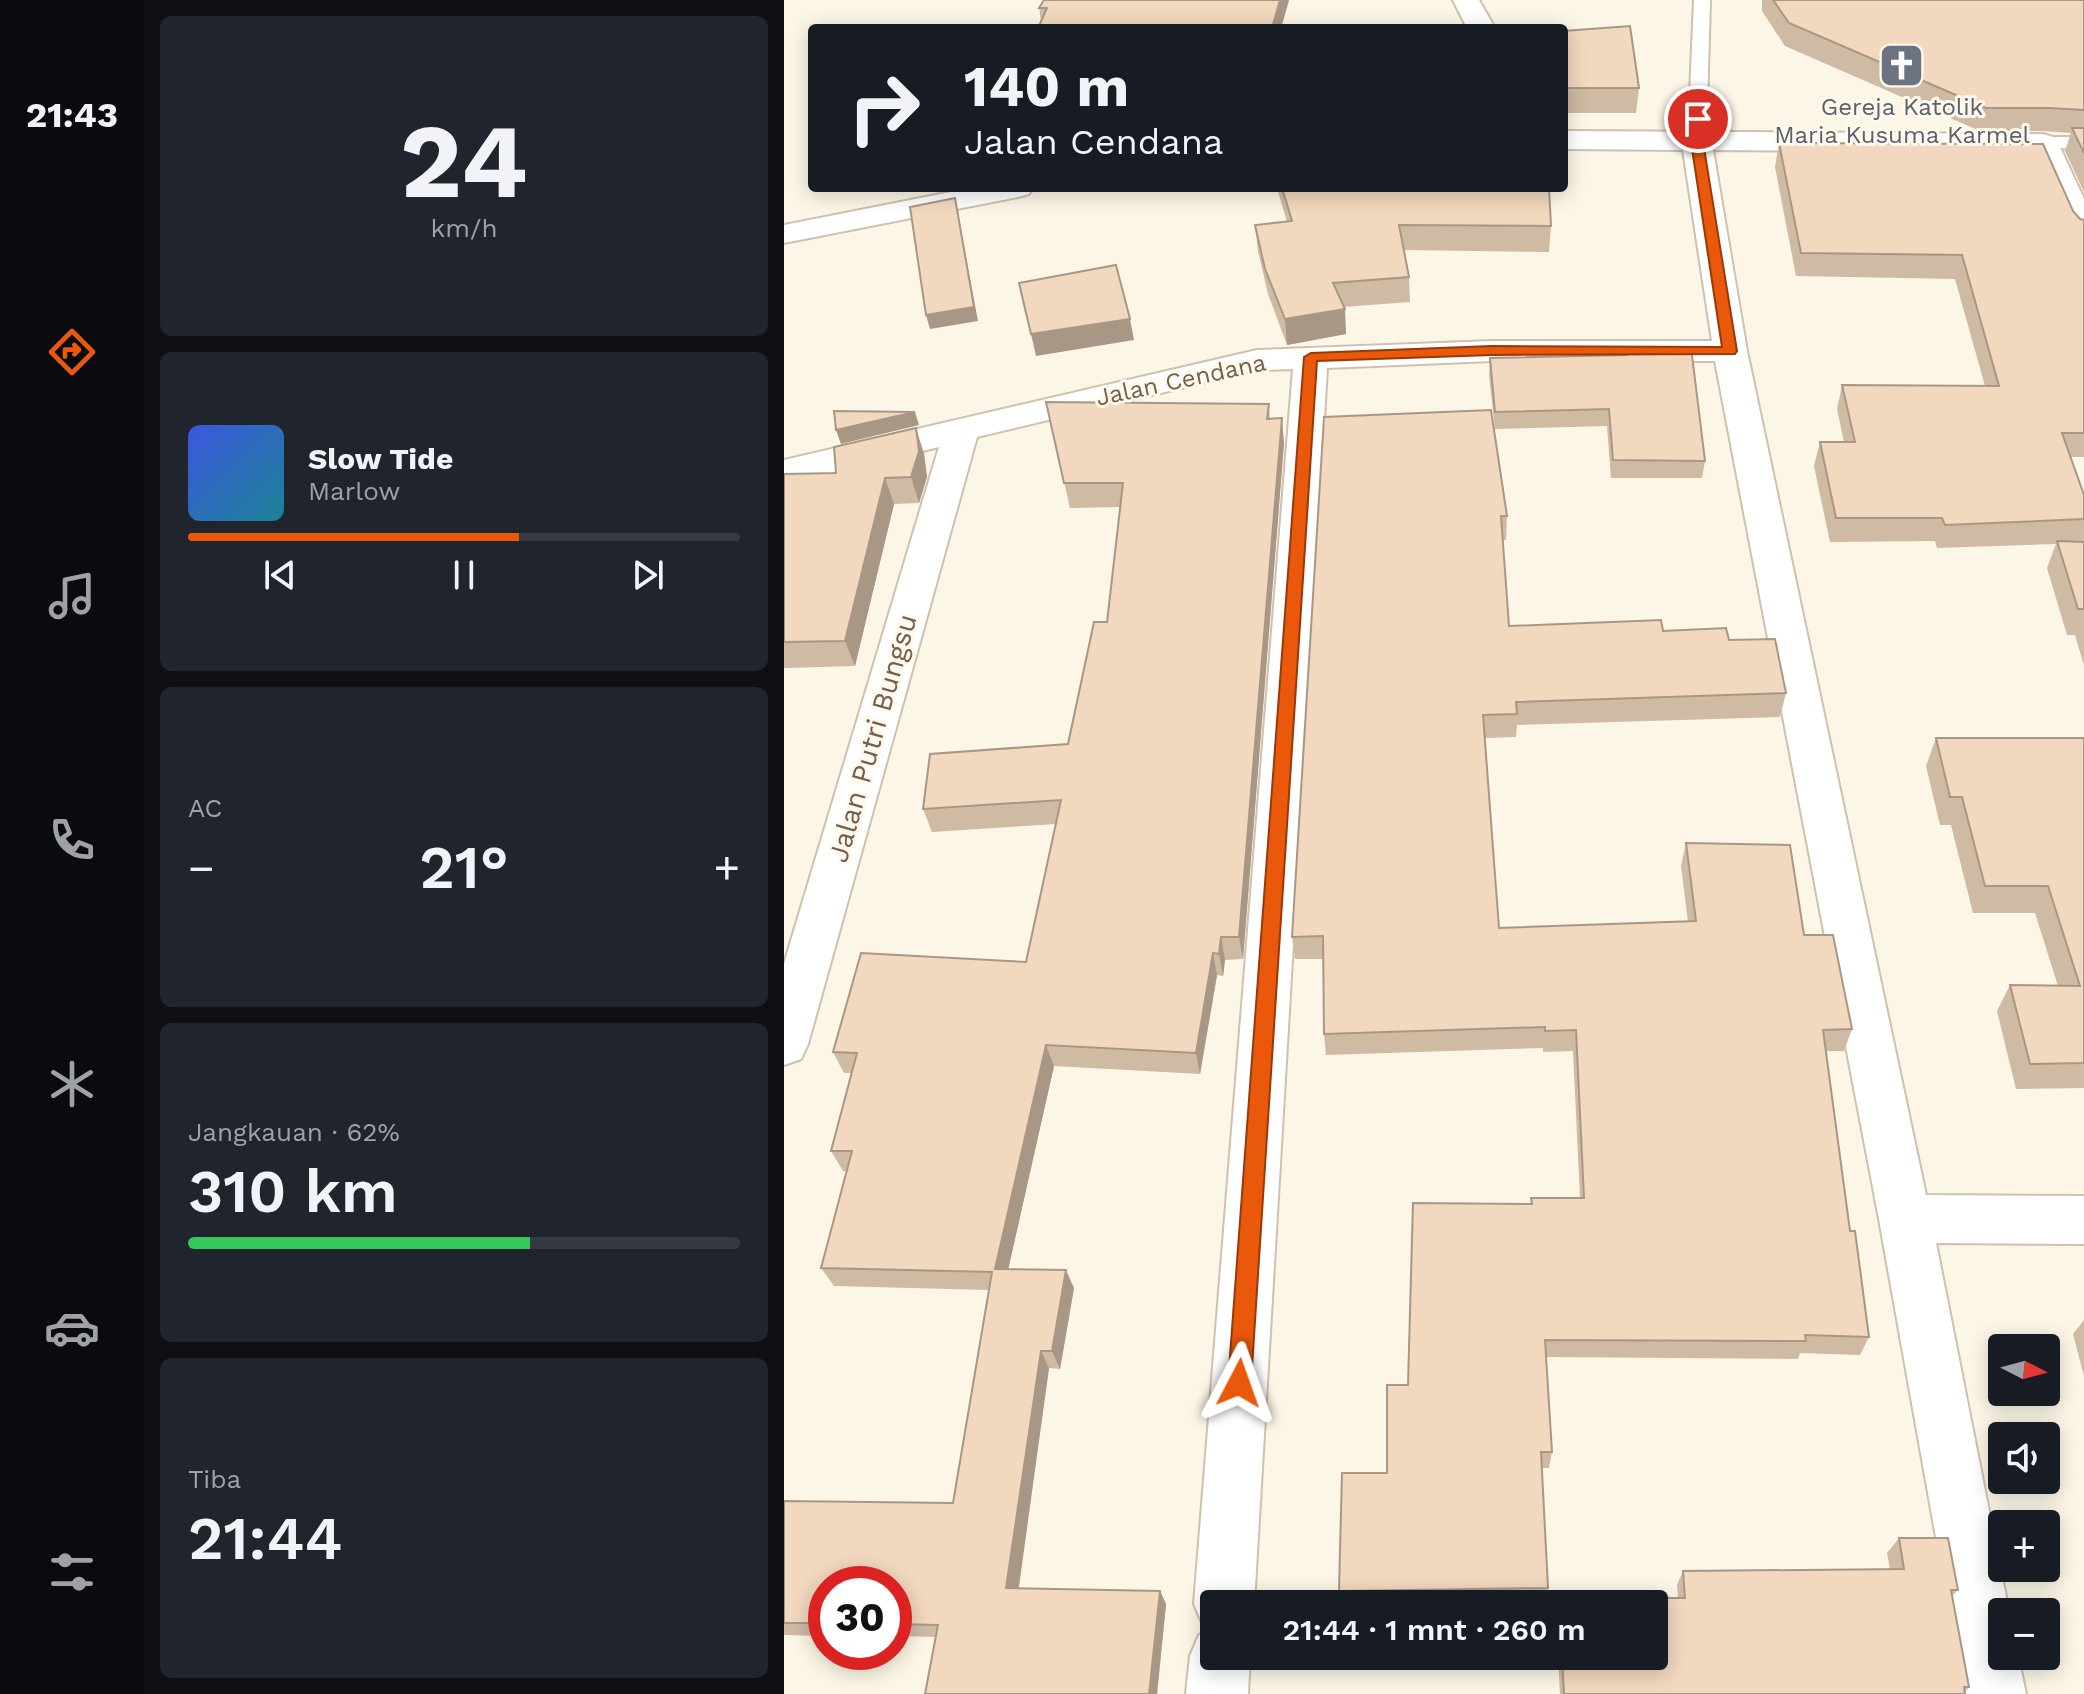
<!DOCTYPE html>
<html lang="id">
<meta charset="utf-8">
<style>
body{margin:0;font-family:"Work Sans",sans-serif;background:#20242c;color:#f1f3f6;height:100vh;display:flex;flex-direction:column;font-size:30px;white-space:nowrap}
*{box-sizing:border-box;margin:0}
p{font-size:26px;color:#9ea1a6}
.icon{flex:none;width:44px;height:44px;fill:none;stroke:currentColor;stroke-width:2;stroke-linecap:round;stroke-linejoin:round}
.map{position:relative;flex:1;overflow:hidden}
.details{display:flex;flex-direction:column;gap:16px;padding:16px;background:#0d0f14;width:640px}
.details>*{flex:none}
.guide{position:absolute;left:24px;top:24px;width:760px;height:168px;border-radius:8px;box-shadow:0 4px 20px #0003;background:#171b24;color:#f1f3f6;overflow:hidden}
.needle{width:52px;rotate:96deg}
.controls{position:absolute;left:1204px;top:1334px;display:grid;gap:16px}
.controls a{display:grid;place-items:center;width:72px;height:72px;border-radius:8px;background:#171b24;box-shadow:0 4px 20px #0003;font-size:40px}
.speed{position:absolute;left:24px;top:1566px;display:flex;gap:16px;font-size:40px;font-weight:700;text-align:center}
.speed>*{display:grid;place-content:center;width:104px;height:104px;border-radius:50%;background:#171b24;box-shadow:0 4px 20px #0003;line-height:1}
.speed .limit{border:12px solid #d22;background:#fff;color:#111}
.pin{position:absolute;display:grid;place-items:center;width:68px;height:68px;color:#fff;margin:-34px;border:4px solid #fff;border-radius:50%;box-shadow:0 2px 8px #0007}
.me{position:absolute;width:88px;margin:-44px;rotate:4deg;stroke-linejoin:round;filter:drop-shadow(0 0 6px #0008)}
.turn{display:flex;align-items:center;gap:28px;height:168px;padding:0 24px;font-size:36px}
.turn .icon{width:104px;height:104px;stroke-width:2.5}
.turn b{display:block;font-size:56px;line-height:68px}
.big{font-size:60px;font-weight:600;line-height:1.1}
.details .tile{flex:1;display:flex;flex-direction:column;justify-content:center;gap:12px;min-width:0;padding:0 28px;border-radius:12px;background:#20242c}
.details .dial{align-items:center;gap:0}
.dial b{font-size:104px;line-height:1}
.song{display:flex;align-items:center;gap:24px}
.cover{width:96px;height:96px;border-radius:12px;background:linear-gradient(135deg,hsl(230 70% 55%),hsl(190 70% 35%))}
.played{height:8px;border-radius:4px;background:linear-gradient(90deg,#ea580c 60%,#363941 60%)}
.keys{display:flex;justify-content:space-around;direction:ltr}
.heat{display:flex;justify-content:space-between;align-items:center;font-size:44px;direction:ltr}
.charge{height:12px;border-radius:6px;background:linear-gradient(90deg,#34c759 62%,#363941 0)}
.trip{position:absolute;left:416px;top:1590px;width:468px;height:80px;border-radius:8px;background:#171b24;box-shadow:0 4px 20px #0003;font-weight:600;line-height:80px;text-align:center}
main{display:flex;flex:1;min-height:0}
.tabs{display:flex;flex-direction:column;width:144px;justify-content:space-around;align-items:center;background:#090b0e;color:#9ea1a6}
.tabs .icon{width:56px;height:56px}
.tabs .selected{color:#ea580c}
.tabs b{font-size:36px;color:#f1f3f6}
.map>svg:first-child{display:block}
</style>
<main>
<nav class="tabs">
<b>21:43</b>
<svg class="icon selected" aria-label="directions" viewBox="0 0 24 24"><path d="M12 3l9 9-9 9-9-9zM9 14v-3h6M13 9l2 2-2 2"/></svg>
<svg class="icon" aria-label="music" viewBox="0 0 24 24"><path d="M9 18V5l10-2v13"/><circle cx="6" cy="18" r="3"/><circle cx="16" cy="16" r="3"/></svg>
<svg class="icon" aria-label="phone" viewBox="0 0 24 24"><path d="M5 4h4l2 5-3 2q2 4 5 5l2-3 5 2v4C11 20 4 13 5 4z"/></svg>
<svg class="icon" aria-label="climate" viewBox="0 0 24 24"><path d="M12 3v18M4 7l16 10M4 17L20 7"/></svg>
<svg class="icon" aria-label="car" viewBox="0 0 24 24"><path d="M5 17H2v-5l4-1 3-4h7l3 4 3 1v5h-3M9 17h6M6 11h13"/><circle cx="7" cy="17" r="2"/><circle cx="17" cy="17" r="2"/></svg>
<svg class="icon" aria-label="filters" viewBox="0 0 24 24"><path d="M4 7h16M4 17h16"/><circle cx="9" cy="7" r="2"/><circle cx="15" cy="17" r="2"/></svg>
</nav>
<section class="details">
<div class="tile dial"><b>24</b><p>km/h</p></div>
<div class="tile">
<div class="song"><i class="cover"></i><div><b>Slow Tide</b><p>Marlow</p></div></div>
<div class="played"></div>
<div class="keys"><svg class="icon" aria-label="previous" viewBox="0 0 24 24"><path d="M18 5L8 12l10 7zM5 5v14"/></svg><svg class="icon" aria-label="pause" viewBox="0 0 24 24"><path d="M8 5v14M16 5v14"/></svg><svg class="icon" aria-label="next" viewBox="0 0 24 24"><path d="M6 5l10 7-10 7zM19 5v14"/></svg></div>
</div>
<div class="tile"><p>AC</p>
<div class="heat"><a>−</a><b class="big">21°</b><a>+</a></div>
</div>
<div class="tile"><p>Jangkauan · 62%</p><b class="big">310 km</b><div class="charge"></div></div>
<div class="tile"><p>Tiba</p><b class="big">21:44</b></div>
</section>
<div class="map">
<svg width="1300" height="1694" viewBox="0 0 1300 1694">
<rect width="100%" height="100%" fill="#fcf6e6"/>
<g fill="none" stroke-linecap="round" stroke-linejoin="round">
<defs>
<g id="lane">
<polygon points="910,0 926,0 922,142 913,148 904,142"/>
<polygon points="1259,137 1300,137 1300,149 1252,147 1250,143 1252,139"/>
</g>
<g id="street">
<polygon points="669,0 695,0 711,28 683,28"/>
<polygon points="780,131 1259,134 1269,137 1274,143 1300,199 1300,242 1289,240 1284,233 1248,152 929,150 963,351 1142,1195 1300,1196 1300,1244 1152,1243 1225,1612 1218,1612 1218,1656 1234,1656 1242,1694 1180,1694 1095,1219 931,361 708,361 543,368 470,1604 430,1604 430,1656 466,1656 464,1694 402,1694 406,1656 415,1635 428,1629 419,1625 410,1604 509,369 473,370 193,437 24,1044 17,1059 0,1065 0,964 155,447 0,484 0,460 473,350 708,341 928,341 899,150 780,149"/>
<polygon points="187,188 249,188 245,194 234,197 0,243 0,225"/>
</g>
</defs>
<!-- lane casing -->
<use href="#lane" stroke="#d0c1af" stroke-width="4"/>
<!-- street casing -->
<use href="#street" stroke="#d0c1af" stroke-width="4"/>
<!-- lane -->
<use href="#lane" fill="#fff" fill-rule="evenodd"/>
<!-- street -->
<use href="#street" fill="#fff" fill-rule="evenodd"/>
</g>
<!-- wall -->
<g fill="#cfbaa3">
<polygon points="260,0 505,0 497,28 254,28 257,20 255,8"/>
<polygon points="978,0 1300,0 1300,192 1281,151 1287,133 1259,131 1196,131 1001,46 978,11"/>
<polygon points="780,31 855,88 852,113 780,113"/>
<polygon points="995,143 1289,211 1296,219 1300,220 1300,457 1287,457 1300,495 1300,665 1291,635 1283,635 1263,568 1272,544 1153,548 1151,541 1046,542 1030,466 1036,442 1060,442 1053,409 1058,385 1201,386 1171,279 1012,276 991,167"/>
<polygon points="493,188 765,188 767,226 765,252 620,250 625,277 626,302 560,307 562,334 503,345 484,294 474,251 471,225 503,222"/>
<polygon points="843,347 921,461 918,478 827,478 823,426 711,429 705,375 706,358 842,355"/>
<polygon points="262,402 485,404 486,419 500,443 459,959 441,960 439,976 433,975 416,1074 270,1066 224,1269 290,1288 276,1369 265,1368 234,1588 376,1591 382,1604 373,1694 141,1694 152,1637 110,1636 110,1584 42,1584 42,1636 0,1635 0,1501 169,1503 205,1290 50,1286 37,1268 62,1171 59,1171 47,1151 67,1073 60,1073 49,1052 242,962 272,824 148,832 139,809 284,744 323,622 336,507 286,508"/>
<polygon points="540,417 723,516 722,540 718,540 725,626 879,631 945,640 1002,693 996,717 733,725 732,737 701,738 715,928 904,922 897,866 902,843 1020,935 1068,1029 1060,1051 1042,1051 1066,1231 1085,1337 1076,1355 1016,1353 1014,1359 762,1357 768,1452 765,1468 758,1468 764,1588 761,1601 557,1604 555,1591 603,1473 624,1385 747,1204 747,1198 796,1198 789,1051 759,1052 759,1048 542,1055 540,1034 539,959 511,959 508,937"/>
<polygon points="140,454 143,477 135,503 110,504 71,666 0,668 0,474 52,473"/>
<polygon points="1152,738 1300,738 1300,1088 1232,1089 1213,1011 1226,985 1274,986 1251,913 1189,913 1167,825 1156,825 1142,766"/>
<polygon points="1300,1320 1300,1376 1289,1334"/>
<polygon points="1115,1538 1174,1590 1168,1596 1185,1687 1181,1692 1181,1694 776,1694 774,1656 870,1656 870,1604 774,1604 775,1598 894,1598 893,1585 899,1571 1106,1569 1103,1553"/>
</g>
<!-- shaded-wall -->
<g fill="#a99785">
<polygon points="496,0 505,0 497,28 488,28"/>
<polygon points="171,198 194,321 146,329 142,315"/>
<polygon points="561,309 562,334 503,345 501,319"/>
<polygon points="346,319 350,340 252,356 247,334"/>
<polygon points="131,412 135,425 57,444 52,430"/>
<polygon points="498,418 500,443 459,959 455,937"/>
<polygon points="132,428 140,454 143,477 135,503 127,477"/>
<polygon points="101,478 110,504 71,666 61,641"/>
<polygon points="437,937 441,960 439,976 435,954"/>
<polygon points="429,953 433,975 416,1074 412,1053"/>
<polygon points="262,1045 270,1066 220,1288 211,1269"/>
<polygon points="282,1270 290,1288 276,1369 268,1351"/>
<polygon points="257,1351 265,1368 233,1601 222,1588"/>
<polygon points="376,1591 382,1604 373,1694 365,1694"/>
</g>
<!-- building -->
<g fill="#f1d8be" stroke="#a99785" stroke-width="2">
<polygon points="260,0 496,0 488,28 254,28 263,8 255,8"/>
<polygon points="989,0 1300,0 1300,110 1266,108 1202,108 1005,23"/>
<polygon points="846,26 855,88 780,88 780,31"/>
<polygon points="1288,128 1300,128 1300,153"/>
<polygon points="995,143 1259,144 1289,211 1296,219 1300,220 1300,433 1278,433 1300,495 1300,519 1161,525 1158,518 1052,518 1036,442 1071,442 1058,385 1215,386 1178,255 1017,253"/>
<polygon points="498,188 765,188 767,226 615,225 625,277 549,283 561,309 501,319 481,269 471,225 508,221"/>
<polygon points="171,198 190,307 142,315 126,207"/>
<polygon points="332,265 346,319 247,334 235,283"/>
<polygon points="843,347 907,347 921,461 829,460 825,409 711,412 706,358 843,355"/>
<polygon points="262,402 485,404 483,419 498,418 455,937 437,937 435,954 429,953 412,1053 262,1045 211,1269 282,1270 268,1351 257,1351 222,1588 376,1591 365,1694 141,1694 154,1625 110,1624 110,1584 42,1584 42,1623 0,1623 0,1501 169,1503 208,1272 37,1268 68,1151 47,1151 73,1053 49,1052 77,953 242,962 277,800 139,809 146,754 284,744 310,622 323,622 339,483 280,483"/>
<polygon points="707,410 723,516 717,516 725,626 877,620 879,631 942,628 945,640 991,639 1002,693 732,702 733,714 699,715 715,928 912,921 902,843 1006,845 1020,935 1049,935 1068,1029 1039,1030 1066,1231 1071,1231 1085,1337 1021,1335 1022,1341 761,1340 768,1452 757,1452 764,1588 555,1591 558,1473 603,1473 603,1385 624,1385 629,1203 748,1204 747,1198 800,1198 792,1030 761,1031 761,1027 540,1034 539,936 508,937 540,417"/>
<polygon points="50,411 131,412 52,430"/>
<polygon points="132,428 135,451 127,477 101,478 61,641 0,642 0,474 52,473 50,447"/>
<polygon points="1273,541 1300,542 1300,609 1294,609"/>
<polygon points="1152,738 1300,738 1300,1063 1246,1064 1226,985 1296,986 1264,886 1201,886 1178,797 1166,797"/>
<polygon points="1115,1538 1164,1538 1174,1590 1167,1590 1185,1687 1180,1687 1181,1694 780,1694 778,1656 870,1656 870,1604 776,1604 775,1598 901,1598 899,1571 1120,1569"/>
</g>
<!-- route -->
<polygon fill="#ea580c" stroke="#983908" stroke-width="2" points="914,115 920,119 919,142 953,351 951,354 708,355 533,361 467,1383 463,1391 455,1394 447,1391 444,1383 520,357 527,353 708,346 938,347 907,142 908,119"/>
<!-- icons -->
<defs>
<symbol id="church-square" viewBox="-11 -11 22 22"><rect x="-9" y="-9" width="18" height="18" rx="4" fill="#6b7280" stroke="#fff9ed"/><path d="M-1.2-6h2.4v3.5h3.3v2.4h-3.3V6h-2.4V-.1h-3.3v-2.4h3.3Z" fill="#fff"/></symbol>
</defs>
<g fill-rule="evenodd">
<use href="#church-square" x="1092" y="40" width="51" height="51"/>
</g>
<g text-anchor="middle" stroke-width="6" stroke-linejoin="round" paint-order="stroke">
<!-- far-worship labels -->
<g font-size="24" fill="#5b616d" stroke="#fff9ed">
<text x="1118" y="115">Gereja Katolik<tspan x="1118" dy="28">Maria Kusuma Karmel</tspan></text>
</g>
<!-- far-street labels -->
<g font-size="24" fill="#765e4b" stroke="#fff9ed">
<text transform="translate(397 380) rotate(-12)" y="8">Jalan Cendana</text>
</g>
<!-- street labels -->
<g font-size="28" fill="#765e4b" stroke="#fff9ed">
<text transform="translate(88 738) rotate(-74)" y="10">Jalan Putri Bungsu</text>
</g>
</g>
</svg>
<div class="controls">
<a><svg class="needle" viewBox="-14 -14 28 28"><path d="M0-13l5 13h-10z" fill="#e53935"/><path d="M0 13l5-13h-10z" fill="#9ea1a6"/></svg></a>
<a><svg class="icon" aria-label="sound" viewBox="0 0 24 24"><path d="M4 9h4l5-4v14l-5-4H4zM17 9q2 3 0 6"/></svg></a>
<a>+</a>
<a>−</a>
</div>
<div class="speed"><div class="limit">30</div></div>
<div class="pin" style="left:914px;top:119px;background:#d93025"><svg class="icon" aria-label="arrive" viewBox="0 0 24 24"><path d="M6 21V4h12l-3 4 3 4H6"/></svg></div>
<svg class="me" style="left:455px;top:1383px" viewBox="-20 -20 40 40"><path d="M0-17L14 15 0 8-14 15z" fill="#ea580c" stroke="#fff" stroke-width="4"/></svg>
<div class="trip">21:44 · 1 mnt · 260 m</div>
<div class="guide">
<div class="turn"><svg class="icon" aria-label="right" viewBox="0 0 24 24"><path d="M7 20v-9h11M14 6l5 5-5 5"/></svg><div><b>140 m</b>Jalan Cendana</div></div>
</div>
</div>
</main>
